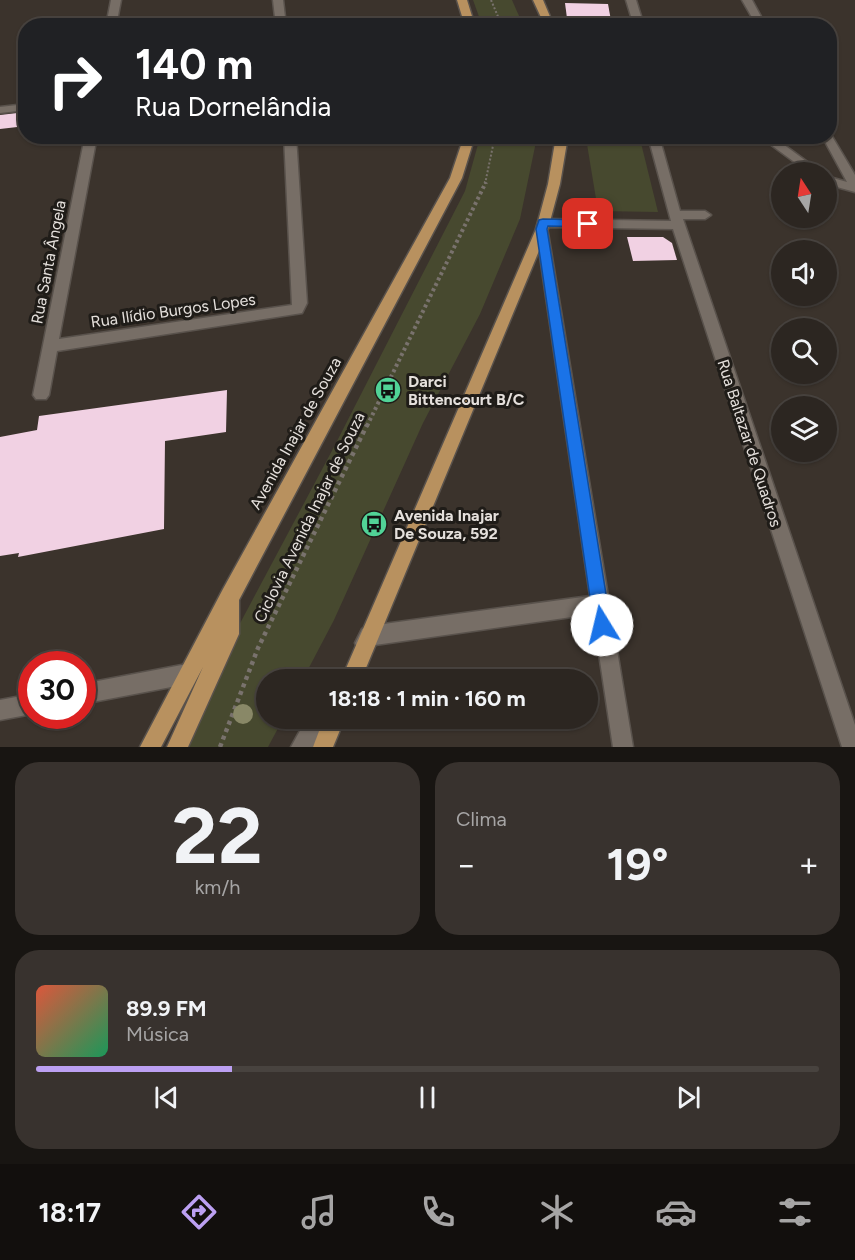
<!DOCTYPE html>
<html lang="pt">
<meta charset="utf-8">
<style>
body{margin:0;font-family:Figtree,sans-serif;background:#38322e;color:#f1f3f6;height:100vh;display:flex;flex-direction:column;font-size:22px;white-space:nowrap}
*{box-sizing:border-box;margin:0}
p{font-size:20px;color:#a6a5a5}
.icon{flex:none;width:33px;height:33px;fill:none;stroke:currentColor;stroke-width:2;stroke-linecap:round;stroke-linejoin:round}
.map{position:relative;height:747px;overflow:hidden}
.drawer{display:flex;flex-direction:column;gap:15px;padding:15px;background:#181512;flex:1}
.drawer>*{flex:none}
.guide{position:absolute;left:18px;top:18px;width:819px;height:126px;border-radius:24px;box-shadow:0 2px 4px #0004,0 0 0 2px #48433f;background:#202124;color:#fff;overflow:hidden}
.needle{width:39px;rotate:348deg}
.controls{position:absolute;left:771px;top:162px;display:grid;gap:12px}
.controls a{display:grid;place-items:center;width:66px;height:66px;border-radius:50%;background:#2c2621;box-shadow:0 2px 4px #0004,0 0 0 2px #48433f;font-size:30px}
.speed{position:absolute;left:18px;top:651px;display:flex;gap:12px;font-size:30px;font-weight:700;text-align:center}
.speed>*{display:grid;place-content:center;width:78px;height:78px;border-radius:50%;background:#2c2621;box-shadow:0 2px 4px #0004,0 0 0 2px #48433f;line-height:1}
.speed .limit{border:9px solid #d22;background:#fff;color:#111}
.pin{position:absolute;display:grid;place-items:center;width:51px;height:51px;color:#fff;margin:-26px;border-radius:12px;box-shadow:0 3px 9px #0006}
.me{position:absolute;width:66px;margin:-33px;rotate:351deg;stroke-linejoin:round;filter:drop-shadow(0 0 4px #0008)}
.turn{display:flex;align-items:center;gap:21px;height:126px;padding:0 18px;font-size:27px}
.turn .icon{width:78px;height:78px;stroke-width:2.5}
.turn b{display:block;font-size:42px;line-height:51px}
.big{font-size:45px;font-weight:700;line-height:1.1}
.drawer .card{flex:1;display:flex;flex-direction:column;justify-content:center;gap:9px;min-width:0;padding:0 21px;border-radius:24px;background:#38322e}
.drawer .dial{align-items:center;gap:0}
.dial b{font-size:78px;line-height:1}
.song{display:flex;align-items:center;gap:18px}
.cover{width:72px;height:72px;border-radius:9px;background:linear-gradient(135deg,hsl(10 70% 55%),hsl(150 70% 35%))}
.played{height:6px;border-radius:3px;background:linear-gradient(90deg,#bca0f2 25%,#48433f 25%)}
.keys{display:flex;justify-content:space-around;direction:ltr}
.heat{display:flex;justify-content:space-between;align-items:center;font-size:33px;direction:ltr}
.drawer .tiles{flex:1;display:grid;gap:15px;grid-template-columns:1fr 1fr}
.card:last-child{grid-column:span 2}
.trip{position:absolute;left:256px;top:669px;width:342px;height:60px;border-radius:30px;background:#2c2621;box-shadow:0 2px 4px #0004,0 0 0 2px #48433f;font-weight:700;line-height:60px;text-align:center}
.tab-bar{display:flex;height:96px;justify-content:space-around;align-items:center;background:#120f0d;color:#a6a5a5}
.tab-bar .icon{width:42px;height:42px}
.tab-bar .active{color:#bca0f2}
.tab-bar b{font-size:27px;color:#f1f3f6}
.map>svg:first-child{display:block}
</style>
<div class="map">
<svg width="855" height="747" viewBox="0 0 855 747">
<rect width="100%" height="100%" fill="#3b332c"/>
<!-- green -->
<g fill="#47492f">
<polygon points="473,0 512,0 523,25 482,25"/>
<polygon points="480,137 537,137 520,219 480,314 423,423 334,620 303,679 267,680 267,718 283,719 268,747 186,747 237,629 335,445 465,191"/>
<polygon points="586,138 640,139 658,212 598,211"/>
</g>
<!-- building -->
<g fill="#f1d1e3">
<polygon points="565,3 608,4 612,26 568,26"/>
<polygon points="26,112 26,126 0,129 0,115"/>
<polygon points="627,237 663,237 672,243 677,260 633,261"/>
<polygon points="227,390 226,432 165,441 164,529 18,557 19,553 0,556 0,437 37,430 39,416"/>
</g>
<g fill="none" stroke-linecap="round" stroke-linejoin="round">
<defs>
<g id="minor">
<polygon points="111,0 121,0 116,26 106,26"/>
<polygon points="273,0 283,0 286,26 276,26"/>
<polygon points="626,0 636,0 644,26 634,26"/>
<polygon points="742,0 752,0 766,26 757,26"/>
<polygon points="26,104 26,110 0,113 0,107"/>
<polygon points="830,133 855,175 855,192 826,184 826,176 847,182 822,136 830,136"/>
<polygon points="85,136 97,136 59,339 292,305 284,136 296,136 307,303 302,313 57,351 49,395 46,399 36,399 33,395"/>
<polygon points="648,136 659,136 680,211 705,211 711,215 705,219 683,219 855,725 855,747 842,747 673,229 547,227 633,747 613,747 593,614 375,645 372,650 365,653 358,650 355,643 362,629 369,626 590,596 536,229 539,220 543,219 671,221"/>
<polygon points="759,136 772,136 821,172 808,172"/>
<polygon points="187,664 194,667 197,674 194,681 187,684 82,704 82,684"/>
<polygon points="32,694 32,714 0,720 0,700"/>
<polygon points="307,718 329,718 313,747 291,747"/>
</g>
<g id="major">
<polygon points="457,0 467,0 475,26 465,26"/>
<polygon points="533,0 543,0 554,26 545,26"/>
<polygon points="464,136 475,136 462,178 239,600 239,634 188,747 167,747 203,667 161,747 140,747 223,589 450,178"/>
<polygon points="556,136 568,136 560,184 548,229 361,680 341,680 536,229 548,184"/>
<polygon points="324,718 345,718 333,747 313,747"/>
</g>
</defs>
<!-- minor casing -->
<use href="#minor" stroke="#59524c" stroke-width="3"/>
<!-- major casing -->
<use href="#major" stroke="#59524c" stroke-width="3"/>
<!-- path-far2 -->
<g stroke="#79726d" stroke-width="2" stroke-dasharray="2 2" stroke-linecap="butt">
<polyline points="491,0 502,26"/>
<polyline points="485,184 495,136"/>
</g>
<!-- path-far1 -->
<polyline stroke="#79726d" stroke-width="4" stroke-dasharray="3 3" stroke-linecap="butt" points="367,426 486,182"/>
<!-- path -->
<polyline stroke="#79726d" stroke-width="4.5" stroke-dasharray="4 4" stroke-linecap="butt" points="220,747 258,648 367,425"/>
<!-- minor -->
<use href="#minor" fill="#776e66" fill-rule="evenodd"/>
<!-- major -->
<use href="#major" fill="#b8915f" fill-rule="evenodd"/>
</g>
<!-- trees -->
<circle fill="#898867" cx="243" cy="714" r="10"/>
<!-- route -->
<polygon fill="#1a73e8" stroke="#114b97" stroke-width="1.5" points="543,219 588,220 594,224 588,227 548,226 547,229 611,625 608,631 602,633 596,631 594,625 536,229 539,220"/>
<!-- icons -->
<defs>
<symbol id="bus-disc" viewBox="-11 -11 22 22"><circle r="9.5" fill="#51d397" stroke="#1f1c18"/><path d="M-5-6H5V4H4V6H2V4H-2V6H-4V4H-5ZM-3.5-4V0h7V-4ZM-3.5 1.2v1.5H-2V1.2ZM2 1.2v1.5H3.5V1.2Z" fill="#111"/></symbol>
</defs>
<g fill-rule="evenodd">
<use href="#bus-disc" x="373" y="375" width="30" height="30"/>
<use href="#bus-disc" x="359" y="509" width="30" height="30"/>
</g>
<g text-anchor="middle" stroke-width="6" stroke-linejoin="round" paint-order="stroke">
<!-- street labels -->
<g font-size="16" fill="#e5e0dc" stroke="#1f1c18">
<text transform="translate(48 262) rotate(-79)" y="6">Rua Santa Ângela</text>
<text transform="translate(173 310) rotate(-8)" y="6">Rua Ilídio Burgos Lopes</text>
<text transform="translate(295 433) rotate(-61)" y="6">Avenida Inajar de Souza</text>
<text transform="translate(750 443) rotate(72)" y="6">Rua Baltazar de Quadros</text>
<text transform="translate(309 517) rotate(-64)" y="6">Ciclovia Avenida Inajar de Souza</text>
</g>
<!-- poi labels -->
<g font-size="16" font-weight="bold" fill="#e5e0dc" stroke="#1f1c18" text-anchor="start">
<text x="408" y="387">Darci<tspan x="408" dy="18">Bittencourt B/C</tspan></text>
<text x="394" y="521">Avenida Inajar<tspan x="394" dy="18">De Souza, 592</tspan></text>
</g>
</g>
</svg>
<div class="controls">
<a><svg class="needle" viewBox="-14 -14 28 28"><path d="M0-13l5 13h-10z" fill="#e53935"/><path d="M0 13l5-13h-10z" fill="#a6a5a5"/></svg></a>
<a><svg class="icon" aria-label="sound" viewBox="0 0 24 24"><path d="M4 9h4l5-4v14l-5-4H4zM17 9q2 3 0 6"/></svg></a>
<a><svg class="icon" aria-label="search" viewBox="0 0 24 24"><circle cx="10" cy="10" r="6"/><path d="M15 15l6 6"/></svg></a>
<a><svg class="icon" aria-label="layers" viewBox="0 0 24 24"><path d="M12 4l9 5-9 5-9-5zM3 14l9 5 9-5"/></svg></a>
</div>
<div class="speed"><div class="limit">30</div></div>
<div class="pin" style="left:588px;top:224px;background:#d93025"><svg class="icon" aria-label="arrive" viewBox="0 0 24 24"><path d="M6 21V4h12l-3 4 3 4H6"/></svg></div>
<svg class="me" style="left:602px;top:625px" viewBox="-20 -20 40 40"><circle r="19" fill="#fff"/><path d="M0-13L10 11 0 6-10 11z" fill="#1a73e8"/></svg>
<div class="trip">18:18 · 1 min · 160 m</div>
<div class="guide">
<div class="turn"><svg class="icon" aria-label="right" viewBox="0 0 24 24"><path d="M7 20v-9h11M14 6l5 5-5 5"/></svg><div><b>140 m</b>Rua Dornelândia</div></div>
</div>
</div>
<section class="drawer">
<div class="tiles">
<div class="card dial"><b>22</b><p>km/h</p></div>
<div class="card"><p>Clima</p>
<div class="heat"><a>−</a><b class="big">19°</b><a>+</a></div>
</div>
<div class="card">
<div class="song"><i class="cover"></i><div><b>89.9 FM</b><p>Música</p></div></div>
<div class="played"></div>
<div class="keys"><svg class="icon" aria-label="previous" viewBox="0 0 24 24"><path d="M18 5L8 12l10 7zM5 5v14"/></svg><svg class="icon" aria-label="pause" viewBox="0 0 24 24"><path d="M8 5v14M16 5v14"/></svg><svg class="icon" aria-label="next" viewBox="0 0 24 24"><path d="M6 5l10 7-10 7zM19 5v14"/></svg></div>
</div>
</div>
</section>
<nav class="tab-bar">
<b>18:17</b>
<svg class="icon active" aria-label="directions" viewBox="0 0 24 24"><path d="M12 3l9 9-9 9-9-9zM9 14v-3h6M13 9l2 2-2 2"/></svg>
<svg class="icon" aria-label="music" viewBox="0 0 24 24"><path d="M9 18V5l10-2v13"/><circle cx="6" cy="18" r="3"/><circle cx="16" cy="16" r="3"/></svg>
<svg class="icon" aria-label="phone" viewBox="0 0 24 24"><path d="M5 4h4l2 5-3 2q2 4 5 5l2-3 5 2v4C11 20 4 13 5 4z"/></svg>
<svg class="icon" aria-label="climate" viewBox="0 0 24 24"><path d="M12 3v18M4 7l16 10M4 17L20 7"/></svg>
<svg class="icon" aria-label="car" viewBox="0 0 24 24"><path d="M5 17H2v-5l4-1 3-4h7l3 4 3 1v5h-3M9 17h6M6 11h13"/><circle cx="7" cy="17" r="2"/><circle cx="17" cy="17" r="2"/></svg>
<svg class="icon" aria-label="filters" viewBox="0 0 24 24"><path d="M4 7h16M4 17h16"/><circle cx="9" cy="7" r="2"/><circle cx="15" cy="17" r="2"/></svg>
</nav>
